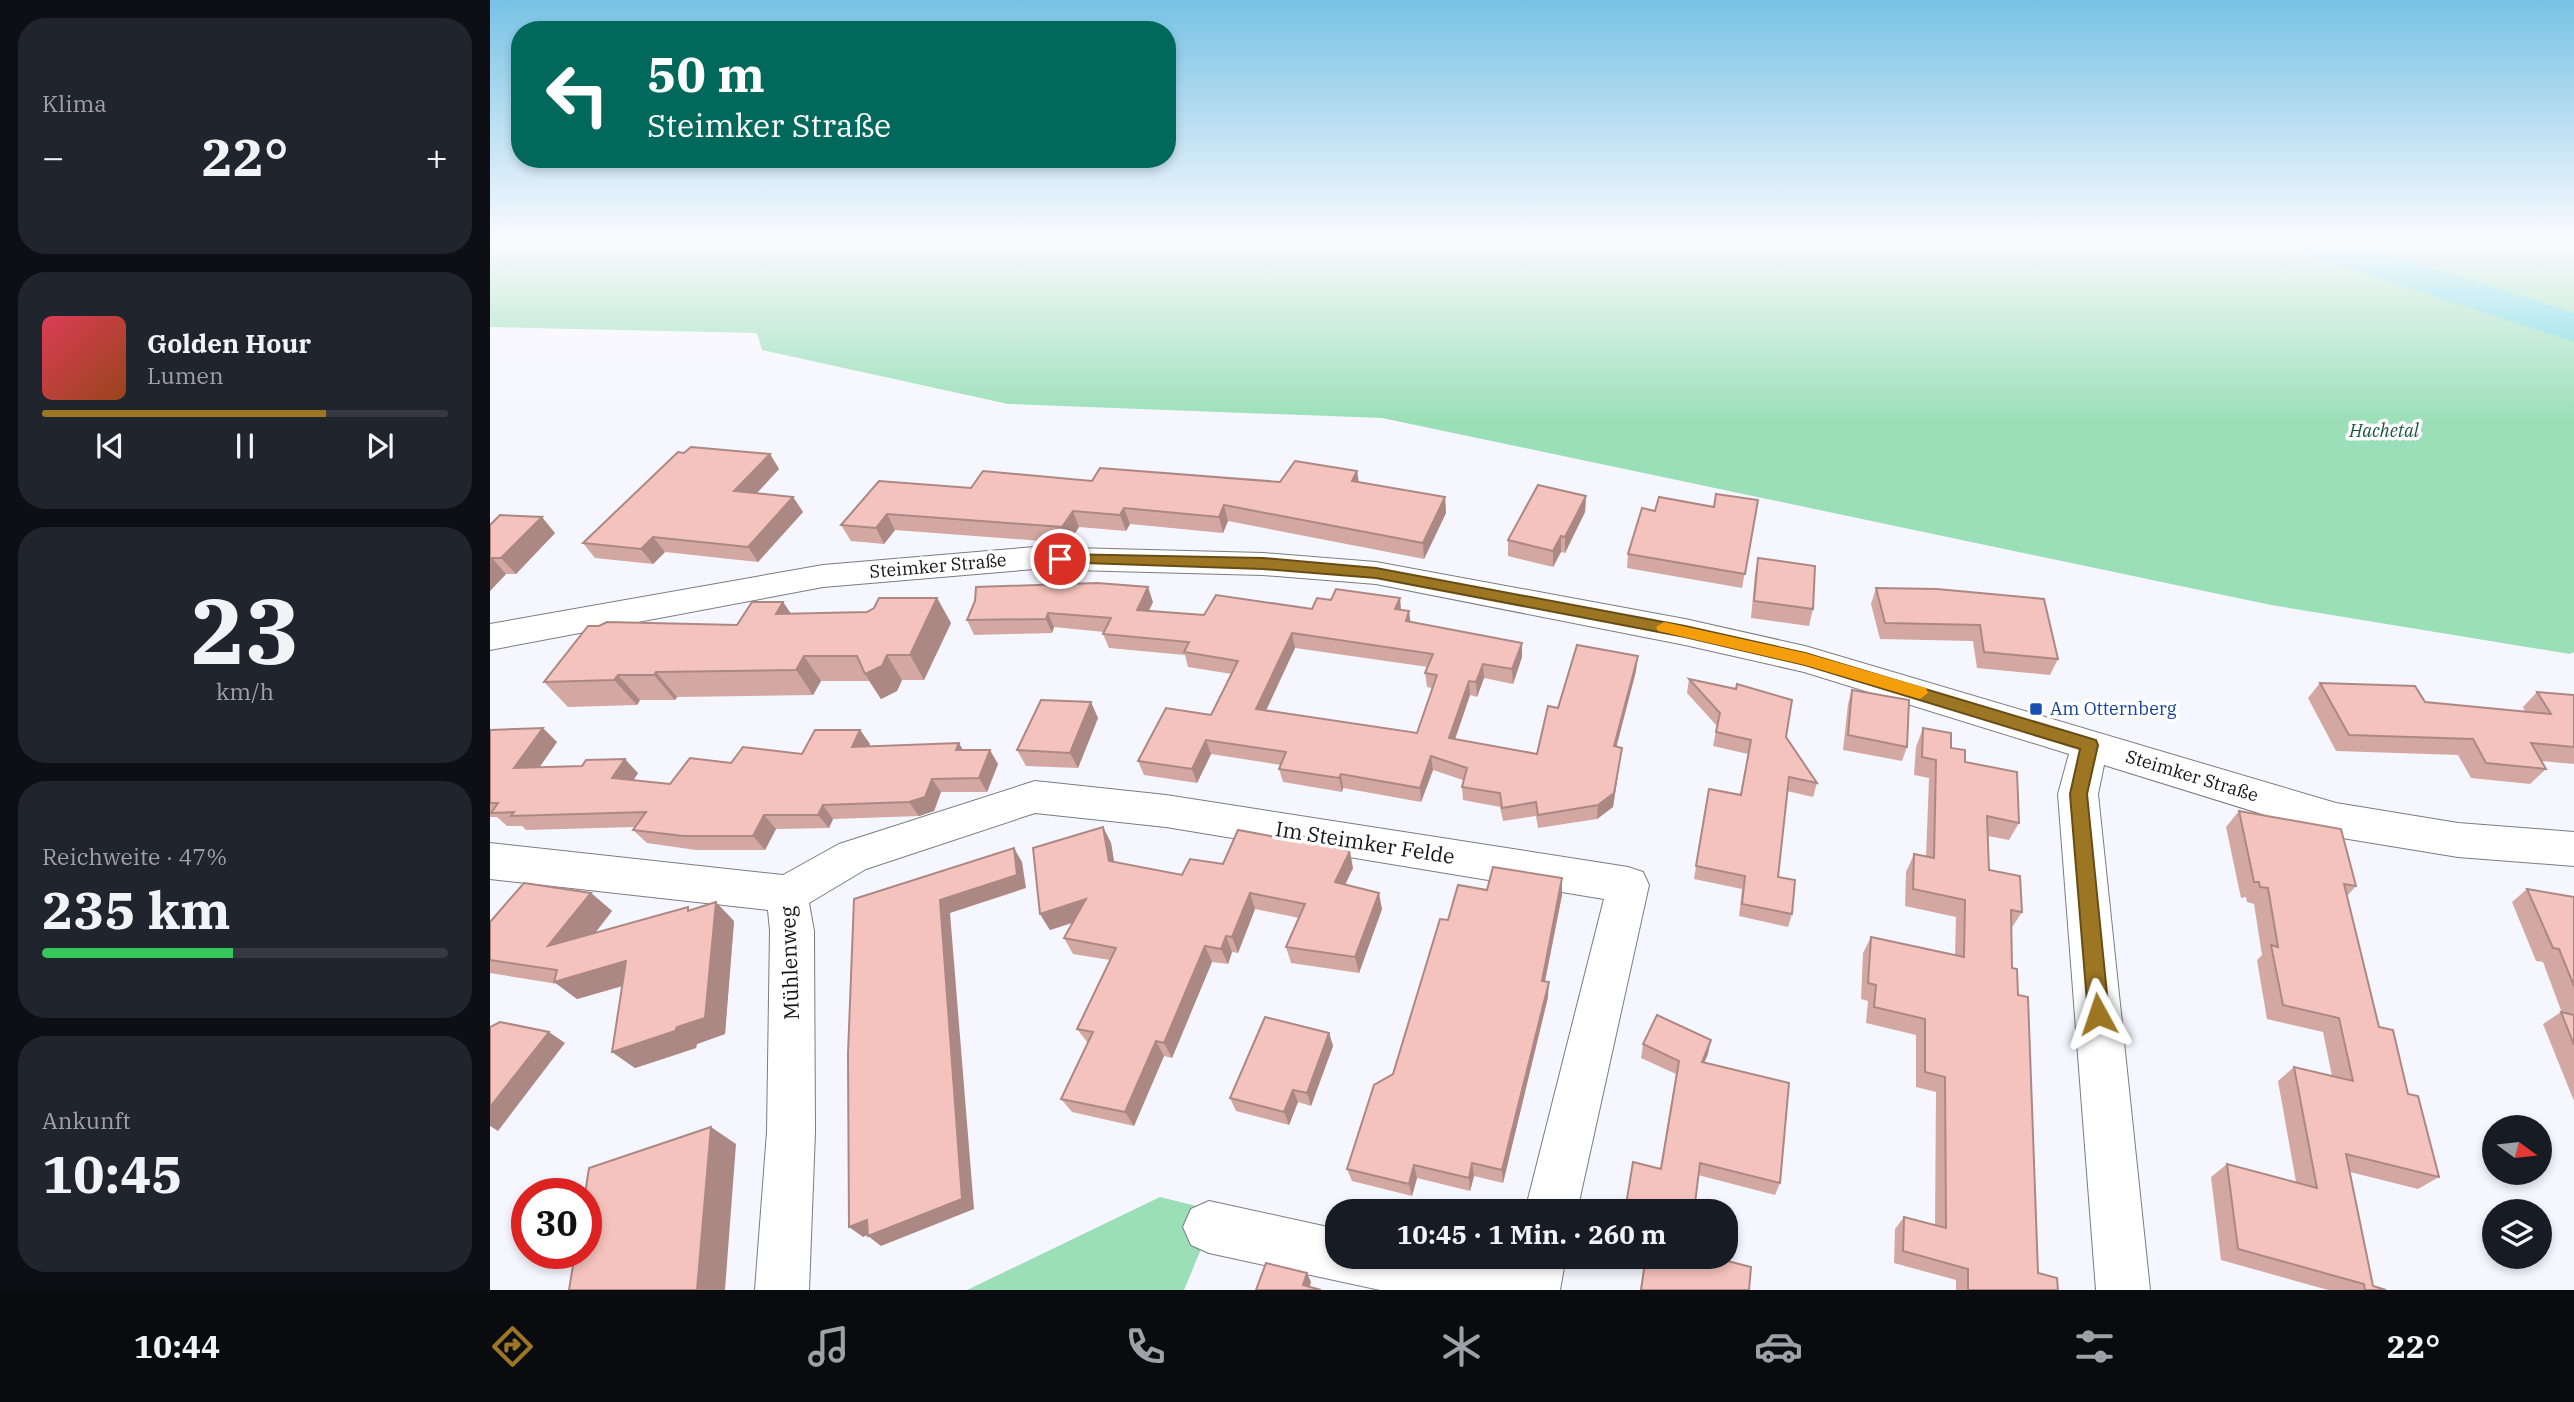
<!DOCTYPE html>
<html lang="de">
<meta charset="utf-8">
<style>
body{margin:0;font-family:"IBM Plex Serif",serif;background:#20242c;color:#f1f3f6;height:100vh;display:flex;flex-direction:column;font-size:26px;white-space:nowrap}
*{box-sizing:border-box;margin:0}
p{font-size:23px;color:#9ea1a6}
.icon{flex:none;width:38px;height:38px;fill:none;stroke:currentColor;stroke-width:2;stroke-linecap:round;stroke-linejoin:round}
.map{position:relative;flex:1;overflow:hidden}
.drawer{display:flex;flex-direction:column;gap:18px;padding:18px;background:#0d0f14;width:490px}
.drawer>*{flex:none}
.hud{position:absolute;left:21px;top:21px;width:665px;height:147px;border-radius:28px;box-shadow:0 4px 10px #0003;background:#00695c;color:#fff;overflow:hidden}
.needle{width:46px;rotate:105deg}
.buttons{position:absolute;left:1992px;top:1115px;display:grid;gap:14px}
.buttons a{display:grid;place-items:center;width:70px;height:70px;border-radius:50%;background:#171b24;box-shadow:0 4px 10px #0003;font-size:35px}
.speed{position:absolute;left:21px;top:1178px;display:flex;gap:14px;font-size:35px;font-weight:700;text-align:center}
.speed>*{display:grid;place-content:center;width:91px;height:91px;border-radius:50%;background:#171b24;box-shadow:0 4px 10px #0003;line-height:1}
.speed .limit{border:10px solid #d22;background:#fff;color:#111}
.pin{position:absolute;display:grid;place-items:center;width:60px;height:60px;color:#fff;margin:-30px;border:4px solid #fff;border-radius:50%;box-shadow:0 2px 7px #0007}
.me{position:absolute;width:77px;margin:-38px;rotate:355deg;stroke-linejoin:round;filter:drop-shadow(0 0 5px #0008)}
.turn{display:flex;align-items:center;gap:24px;height:147px;padding:0 21px;font-size:32px}
.turn .icon{width:91px;height:91px;stroke-width:2.5}
.turn b{display:block;font-size:49px;line-height:60px}
.big{font-size:52px;font-weight:700;line-height:1.1}
.drawer .card{flex:1;display:flex;flex-direction:column;justify-content:center;gap:10px;min-width:0;padding:0 24px;border-radius:28px;background:#20242c}
.drawer .dial{align-items:center;gap:0}
.dial b{font-size:91px;line-height:1}
.song{display:flex;align-items:center;gap:21px}
.cover{width:84px;height:84px;border-radius:10px;background:linear-gradient(135deg,hsl(350 70% 55%),hsl(20 70% 35%))}
.played{height:7px;border-radius:4px;background:linear-gradient(90deg,#9d7623 70%,#363941 70%)}
.keys{display:flex;justify-content:space-around;direction:ltr}
.heat{display:flex;justify-content:space-between;align-items:center;font-size:38px;direction:ltr}
.charge{height:10px;border-radius:5px;background:linear-gradient(90deg,#34c759 47%,#363941 0)}
.trip{position:absolute;left:835px;top:1199px;width:413px;height:70px;border-radius:28px;background:#171b24;box-shadow:0 4px 10px #0003;font-weight:700;line-height:70px;text-align:center}
.dock{display:flex;height:112px;justify-content:space-around;align-items:center;background:#090b0e;color:#9ea1a6}
.dock .icon{width:49px;height:49px}
.dock .selected{color:#9d7623}
.dock b{font-size:32px;color:#f1f3f6}
main{display:flex;flex:1;min-height:0}
.map>svg:first-child{display:block}
</style>
<main>
<section class="drawer">
<div class="card"><p>Klima</p>
<div class="heat"><a>−</a><b class="big">22°</b><a>+</a></div>
</div>
<div class="card">
<div class="song"><i class="cover"></i><div><b>Golden Hour</b><p>Lumen</p></div></div>
<div class="played"></div>
<div class="keys"><svg class="icon" aria-label="previous" viewBox="0 0 24 24"><path d="M18 5L8 12l10 7zM5 5v14"/></svg><svg class="icon" aria-label="pause" viewBox="0 0 24 24"><path d="M8 5v14M16 5v14"/></svg><svg class="icon" aria-label="next" viewBox="0 0 24 24"><path d="M6 5l10 7-10 7zM19 5v14"/></svg></div>
</div>
<div class="card dial"><b>23</b><p>km/h</p></div>
<div class="card"><p>Reichweite · 47%</p><b class="big">235 km</b><div class="charge"></div></div>
<div class="card"><p>Ankunft</p><b class="big">10:45</b></div>
</section>
<div class="map">
<svg width="2084" height="1290" viewBox="0 0 2084 1290">
<rect width="100%" height="100%" fill="#f6f6fe"/>
<!-- green -->
<g fill="#9adfb8">
<polygon points="0,243 2084,243 2084,652 2080,654 1781,605 892,418 518,404 272,350 267,333 0,327"/>
<polygon points="670,1197 727,1211 694,1290 477,1290"/>
</g>
<g fill="none" stroke-linecap="round" stroke-linejoin="round">
<!-- river -->
<polygon fill="#6fd7dd" fill-rule="evenodd" points="1803,243 1866,243 2084,313 2084,342 1809,252"/>
<defs>
<g id="street">
<polygon points="545,547 773,553 886,562 1195,619 1315,646 1846,803 1968,823 2084,832 2084,866 1968,857 1846,837 1614,765 1608,794 1660,1290 1606,1290 1568,794 1579,754 1314,672 1195,645 886,584 773,575 545,569 333,587 0,650 0,624 333,565"/>
<polygon points="545,781 676,795 1138,867 1153,872 1159,885 1087,1211 1035,1211 1114,899 676,827 545,813 376,869 319,903 324,931 325,1132 319,1290 265,1290 277,1132 280,931 278,910 0,879 0,843 293,875 349,844"/>
<polygon points="719,1201 847,1229 847,1256 979,1256 1021,1268 1024,1256 1076,1256 1070,1290 890,1290 719,1253 701,1245 693,1227 701,1209"/>
</g>
</defs>
<!-- street casing -->
<use href="#street" stroke="#7b7b84" stroke-width="2"/>
<!-- street -->
<use href="#street" fill="#fff" fill-rule="evenodd"/>
</g>
<!-- wall -->
<g fill="#d3a8a3" fill-rule="evenodd">
<polygon points="280,454 289,469 266,494 303,497 313,512 268,562 175,552 163,564 105,558 93,543"/>
<polygon points="867,471 869,482 955,497 956,513 934,559 738,521 733,533 640,524 636,531 589,527 579,543 405,530 394,544 361,541 351,525 481,488 602,481 790,482"/>
<polygon points="1096,496 1095,512 1075,553 1071,552 1063,567 1018,556 1018,540"/>
<polygon points="1268,500 1252,588 1137,568 1138,554 1165,511 1224,507"/>
<polygon points="0,525 65,533 26,574 16,574 0,591"/>
<polygon points="1268,558 1323,609 1319,626 1261,618 1265,574"/>
<polygon points="1386,588 1447,589 1568,659 1560,675 1487,668 1483,641 1390,639 1381,604"/>
<polygon points="447,598 461,623 434,680 412,680 407,691 391,699 379,681 331,681 323,695 187,697 185,700 150,700 147,705 78,707 54,682 247,625 293,602 301,614 377,612"/>
<path d="M910,598l1,12 9,12 112,35 -9,27 -29,-6 -7,19 -7,-2 -15,45 82,14 21,-46 78,-37 -20,76 6,1 -9,59 -16,12 -59,9 -2,-12 -33,5 -3,-14 -37,-7 -1,-13 1,-7 -30,-10 -12,32 -78,-14 -1,4 -59,-10 -4,-13 2,-4 -70,-11 -14,29 -53,-8 -6,-14 73,-46 21,-41 -44,-7 -3,-12 -76,-7 -6,-14 1,-2 -50,-5 -2,6 -78,2 -7,-15 186,-18 -4,9 55,4 108,-6 19,-9zM805,648l133,19 -3,6 2,14 5,1 -15,45 -151,-22z"/>
<polygon points="1199,679 1296,737 1327,783 1323,797 1297,791 1288,877 1302,914 1298,927 1249,916 1252,889 1204,879 1219,789 1250,795 1258,754 1223,746 1227,726 1197,693"/>
<polygon points="1830,683 1935,702 2035,711 2033,707 2047,692 2084,695 2084,764 2051,761 2056,769 2040,784 1981,778 1968,755 1846,751 1818,698"/>
<polygon points="1362,690 1417,747 1412,761 1353,750 1358,704"/>
<polygon points="608,718 588,768 536,766 527,750"/>
<polygon points="1433,728 1461,748 1529,823 1519,840 1498,836 1499,870 1532,912 1521,929 1522,968 1548,1273 1568,1290 1466,1290 1466,1280 1404,1263 1405,1229 1414,1217 1445,1225 1446,1092 1426,1087 1426,1035 1376,1023 1378,1001 1371,999 1373,953 1381,937 1465,955 1466,917 1415,906 1416,872 1424,854 1436,857 1439,778 1424,775 1426,747"/>
<polygon points="0,730 67,742 49,768 148,773 143,780 180,784 241,763 312,754 370,730 380,744 379,746 473,750 508,764 497,792 451,792 444,811 429,816 343,819 339,828 286,829 275,850 206,850 157,843 143,830 145,827 36,830 32,826 17,826 7,817 0,817"/>
<polygon points="1749,811 1866,886 1857,896 1889,1027 1918,1094 1949,1177 1928,1189 1860,1172 1883,1286 1896,1290 1838,1290 1731,1260 1721,1177 1737,1164 1806,1182 1788,1081 1804,1067 1842,1076 1833,1032 1777,1019 1767,960 1772,955 1764,904 1757,902 1756,897 1751,898 1736,827"/>
<polygon points="613,827 621,843 624,862 692,875 733,864 791,838 829,839 830,844 863,868 855,884 892,909 869,973 801,963 796,947 809,918 765,909 748,953 742,952 738,964 722,962 682,1058 674,1056 644,1126 582,1112 571,1099 598,1043 587,1029 620,960 583,954 574,938 583,923 560,930 550,914"/>
<polygon points="2037,889 2084,897 2084,1101 2053,1024 2071,1012 2072,1013 2053,962 2046,961 2022,902"/>
<polygon points="997,890 1072,895 1055,981 1058,997 1013,1183 984,1176 980,1191 927,1178 922,1196 862,1181 857,1169 903,1074 958,920"/>
<polygon points="101,893 122,911 105,933 202,910 244,921 235,1034 207,1044 206,1048 145,1068 122,1052 132,986 87,999 68,984 0,973 0,922"/>
<polygon points="839,1033 843,1046 821,1106 808,1102 799,1125 746,1111 740,1098"/>
<polygon points="1153,1044 1218,1054 1214,1063 1290,1183 1285,1195 1208,1175 1170,1169 1186,1074 1151,1058"/>
<polygon points="1155,1256 1218,1256 1259,1290 1150,1290"/>
</g>
<!-- shaded-wall -->
<g fill="#ac8884">
<polygon points="280,454 289,469 254,507 244,491"/>
<polygon points="867,471 869,487 862,481"/>
<polygon points="1096,496 1095,512 1075,553 1075,537"/>
<polygon points="303,497 313,512 268,562 258,547"/>
<polygon points="955,497 956,513 934,559 933,543"/>
<polygon points="734,505 738,521 733,533 729,517"/>
<polygon points="634,508 640,524 636,531 630,515"/>
<polygon points="583,511 589,527 579,543 572,527"/>
<polygon points="397,514 405,530 394,544 386,528"/>
<polygon points="52,517 65,533 26,574 11,558"/>
<polygon points="1071,536 1071,552 1063,567 1063,551"/>
<polygon points="163,537 175,552 163,564 151,549"/>
<polygon points="2,558 16,574 0,591 0,559"/>
<polygon points="658,587 663,602 652,624 647,610"/>
<polygon points="447,598 461,623 434,680 420,655"/>
<polygon points="910,598 911,613 905,609"/>
<polygon points="293,602 310,627 286,614"/>
<polygon points="919,611 921,626 916,621"/>
<polygon points="558,613 564,627 562,633 556,619"/>
<polygon points="802,633 805,648 770,723 766,709"/>
<polygon points="1032,643 1032,657 1023,684 1022,669"/>
<polygon points="397,655 412,680 407,691 391,699 375,674"/>
<polygon points="314,656 331,681 323,695 306,670"/>
<polygon points="1148,656 1146,671 1123,760 1124,746"/>
<polygon points="993,664 994,678 987,697 986,682"/>
<polygon points="166,672 187,697 185,700 164,675"/>
<polygon points="128,675 150,700 147,705 124,680"/>
<polygon points="979,681 980,695 960,753 959,738"/>
<polygon points="601,702 608,718 588,768 580,753"/>
<polygon points="53,728 67,742 39,782 24,768"/>
<polygon points="370,730 380,744 372,761 362,747"/>
<polygon points="716,740 721,754 707,783 702,769"/>
<polygon points="469,743 477,757 466,750"/>
<polygon points="1132,748 1123,807 1107,819 1108,805"/>
<polygon points="500,750 508,764 497,792 489,778"/>
<polygon points="941,756 943,770 931,802 930,788"/>
<polygon points="135,759 148,773 136,792 122,778"/>
<polygon points="851,774 853,788 852,792 849,778"/>
<polygon points="442,779 451,792 444,811 429,816 419,802"/>
<polygon points="333,805 343,819 339,828 328,815"/>
<polygon points="274,815 286,829 275,850 263,836"/>
<polygon points="613,827 621,843 627,878 619,861"/>
<polygon points="524,848 532,862 536,888 460,913 484,1209 391,1246 378,1236 450,900"/>
<polygon points="860,851 863,868 849,898 845,882"/>
<polygon points="1072,878 1072,895 1052,996 1052,981"/>
<polygon points="101,893 122,911 81,964 58,946"/>
<polygon points="760,893 765,909 748,953 742,937"/>
<polygon points="889,893 892,909 869,973 865,957"/>
<polygon points="596,899 604,915 560,930 550,914"/>
<polygon points="226,902 244,921 235,1034 207,1044 206,1048 145,1068 122,1052"/>
<polygon points="736,936 742,952 738,964 731,949"/>
<polygon points="715,946 722,962 682,1058 674,1043"/>
<polygon points="136,961 157,979 87,999 64,982"/>
<polygon points="1059,982 1058,997 1013,1183 1012,1170"/>
<polygon points="59,1032 75,1043 8,1131 0,1126 0,1107"/>
<polygon points="839,1033 843,1046 821,1106 817,1093"/>
<polygon points="1221,1040 1218,1054 1208,1076 1212,1062"/>
<polygon points="666,1041 674,1056 644,1126 635,1112"/>
<polygon points="803,1090 808,1102 799,1125 794,1112"/>
<polygon points="221,1127 246,1144 235,1290 207,1290"/>
<polygon points="982,1163 984,1176 980,1191 979,1178"/>
<polygon points="924,1165 927,1178 922,1196 919,1184"/>
<polygon points="377,1220 390,1230 373,1237 359,1227"/>
<polygon points="817,1273 821,1282 819,1290 813,1285"/>
</g>
<!-- building -->
<g fill="#f5c3bd" stroke="#ac8884" stroke-width="2" fill-rule="evenodd">
<polygon points="201,447 280,454 244,491 303,497 258,547 163,537 151,549 93,543 188,452 194,453"/>
<polygon points="805,461 867,471 862,481 955,497 933,543 734,505 729,517 634,508 630,515 583,511 572,527 397,514 386,528 351,525 389,481 481,488 493,471 602,481 610,468 790,482"/>
<polygon points="1048,485 1096,496 1075,537 1071,536 1063,551 1018,540"/>
<polygon points="1226,494 1268,500 1255,574 1138,554 1152,508 1165,511 1169,497 1224,507"/>
<polygon points="10,515 52,517 11,558 2,558 0,559 0,525"/>
<polygon points="1268,558 1325,566 1323,609 1264,601"/>
<path d="M607,583l51,4 -11,23 67,5 12,-20 96,14 5,-11 14,2 5,-11 64,9 -5,11 14,2 -3,10 116,22 -10,26 -29,-5 -7,18 -7,-1 -20,57 88,16 11,-48 10,2 19,-63 61,11 -24,90 8,2 -8,45 -16,12 -60,10 -2,-13 -34,6 -2,-15 -38,-6 5,-19 -36,-12 -11,32 -79,-14 -2,4 -60,-9 7,-17 -80,-12 -14,29 -54,-8 28,-53 45,7 27,-54 -54,-9 5,-10 -86,-8 8,-16 -63,-5 -2,6 -79,1 8,-19 1,-14zM802,633l141,21 -8,19 12,2 -20,58 -161,-24z"/>
<polygon points="1386,588 1447,589 1554,599 1568,659 1494,652 1490,625 1395,623"/>
<polygon points="389,598 447,598 420,655 397,655 392,666 375,674 367,656 314,656 306,670 166,672 164,675 128,675 124,680 54,682 98,626 109,626 117,622 247,625 262,602 293,602 286,614 377,612 384,608"/>
<polygon points="1199,679 1246,689 1247,684 1302,700 1296,737 1327,783 1299,777 1288,877 1305,880 1302,914 1252,904 1255,876 1206,866 1219,789 1251,795 1261,740 1226,732 1230,713"/>
<polygon points="1830,683 1925,686 1935,702 2061,714 2047,692 2084,695 2084,747 2041,743 2056,769 1996,763 1983,739 1859,735"/>
<polygon points="1362,690 1419,700 1417,747 1358,735"/>
<polygon points="551,700 601,702 580,753 527,750"/>
<polygon points="53,728 24,768 92,766 96,760 135,759 122,778 180,784 200,758 241,763 253,747 312,754 325,730 370,730 362,747 469,743 466,750 500,750 489,778 442,779 435,797 419,802 333,805 328,815 274,815 263,836 193,836 143,830 156,812 21,816 24,812 1,813 8,803 0,803 0,730"/>
<polygon points="1433,728 1461,733 1461,748 1475,750 1475,762 1527,772 1529,823 1497,816 1499,870 1530,876 1532,912 1521,910 1522,968 1527,969 1528,995 1538,997 1548,1273 1567,1278 1568,1290 1478,1290 1478,1269 1413,1251 1414,1217 1456,1228 1455,1077 1435,1072 1435,1019 1384,1007 1386,985 1378,983 1381,937 1474,957 1475,900 1423,889 1424,854 1444,858 1446,760 1432,757"/>
<polygon points="1749,811 1851,829 1866,886 1854,884 1889,1027 1903,1030 1918,1094 1928,1096 1949,1177 1856,1154 1883,1286 1896,1290 1875,1290 1874,1284 1748,1249 1737,1164 1827,1188 1804,1067 1863,1081 1849,1018 1793,1005 1781,945 1788,947 1778,888 1770,887 1769,882 1764,882"/>
<polygon points="613,827 619,861 692,875 700,859 733,864 748,830 791,838 793,833 829,839 828,843 860,851 845,882 889,893 865,957 796,947 815,904 760,893 742,937 736,936 731,949 715,946 674,1043 666,1041 635,1112 571,1099 603,1032 587,1029 626,948 574,938 596,899 550,914 543,848"/>
<polygon points="524,848 527,875 450,900 472,1199 378,1236 377,1220 359,1227 358,1054 364,899"/>
<polygon points="1003,867 1072,878 1052,981 1059,982 1012,1170 982,1163 979,1178 924,1165 919,1184 857,1169 884,1085 903,1074 950,919 958,920 968,885 997,890"/>
<polygon points="34,883 101,893 58,946 198,907 198,911 226,902 215,1018 187,1027 185,1031 122,1052 136,961 64,982 67,970 0,960 0,922"/>
<polygon points="2037,889 2084,897 2084,986 2069,949 2063,948"/>
<polygon points="2071,1012 2084,1015 2084,1045"/>
<polygon points="1167,1015 1221,1040 1212,1062 1299,1083 1290,1183 1210,1163 1204,1211 1135,1211 1143,1162 1171,1169 1189,1061 1153,1044"/>
<polygon points="775,1017 839,1033 817,1093 803,1090 794,1112 740,1098"/>
<polygon points="10,1022 59,1032 0,1107 0,1027"/>
<polygon points="221,1127 207,1290 79,1290 85,1253 96,1253 96,1194 95,1194 99,1168"/>
<polygon points="1156,1256 1218,1256 1261,1267 1259,1290 1151,1290"/>
<polygon points="776,1263 817,1273 813,1285 831,1290 766,1290"/>
</g>
<!-- sky -->
<linearGradient id="sky" x2="0" y2="1"><stop stop-color="#77c2e4"/><stop offset="0.57" stop-color="#fbfbff"/><stop offset="1" stop-color="#fbfbff" stop-opacity="0"/></linearGradient>
<rect width="2084" height="423" fill="url(#sky)"/>
<!-- route -->
<polygon fill="#9d7623" stroke="#664d17" stroke-width="2" points="570,554 773,558 886,568 1195,626 1315,653 1606,740 1608,745 1597,794 1619,1014 1616,1021 1608,1024 1601,1021 1598,1014 1580,794 1590,749 1315,665 1195,637 886,578 773,569 565,562 563,559"/>
<!-- slow -->
<polygon fill="#f59e0b" points="1174,622 1315,653 1436,688 1438,693 1430,699 1315,665 1168,631 1166,627"/>
<!-- markers -->
<rect fill="#1a4fb4" stroke="#fff" stroke-width="2.5" x="1539" y="702" width="14" height="14" rx="3.5"/>
<g text-anchor="middle" stroke-width="7" stroke-linejoin="round" paint-order="stroke">
<!-- park labels -->
<g font-size="18" font-style="italic" fill="#1c563a" stroke="#fff">
<text x="1894" y="437">Hachetal</text>
</g>
<!-- street labels -->
<g font-size="18" fill="#151518" stroke="#fff">
<text transform="translate(448 566) rotate(-5)" y="6">Steimker Straße</text>
<text transform="translate(1702 776) rotate(17)" y="6">Steimker Straße</text>
</g>
<!-- transit labels -->
<g font-size="18" fill="#164399" stroke="#fff" text-anchor="start">
<text x="1560" y="715">Am Otternberg</text>
</g>
<!-- near-street labels -->
<g font-size="21" fill="#151518" stroke="#fff">
<text transform="translate(875 843) rotate(9)" y="7">Im Steimker Felde</text>
<text transform="translate(300 963) rotate(-92)" y="7">Mühlenweg</text>
</g>
</g>
</svg>
<div class="buttons">
<a><svg class="needle" viewBox="-14 -14 28 28"><path d="M0-13l5 13h-10z" fill="#e53935"/><path d="M0 13l5-13h-10z" fill="#9ea1a6"/></svg></a>
<a><svg class="icon" aria-label="layers" viewBox="0 0 24 24"><path d="M12 4l9 5-9 5-9-5zM3 14l9 5 9-5"/></svg></a>
</div>
<div class="speed"><div class="limit">30</div></div>
<div class="pin" style="left:570px;top:559px;background:#d93025"><svg class="icon" aria-label="arrive" viewBox="0 0 24 24"><path d="M6 21V4h12l-3 4 3 4H6"/></svg></div>
<svg class="me" style="left:1608px;top:1014px" viewBox="-20 -20 40 40"><path d="M0-17L14 15 0 8-14 15z" fill="#9d7623" stroke="#fff" stroke-width="4"/></svg>
<div class="trip">10:45 · 1 Min. · 260 m</div>
<div class="hud">
<div class="turn"><svg class="icon" aria-label="left" viewBox="0 0 24 24"><path d="M17 20v-9H6M10 6l-5 5 5 5"/></svg><div><b>50 m</b>Steimker Straße</div></div>
</div>
</div>
</main>
<nav class="dock">
<b>10:44</b>
<svg class="icon selected" aria-label="directions" viewBox="0 0 24 24"><path d="M12 3l9 9-9 9-9-9zM9 14v-3h6M13 9l2 2-2 2"/></svg>
<svg class="icon" aria-label="music" viewBox="0 0 24 24"><path d="M9 18V5l10-2v13"/><circle cx="6" cy="18" r="3"/><circle cx="16" cy="16" r="3"/></svg>
<svg class="icon" aria-label="phone" viewBox="0 0 24 24"><path d="M5 4h4l2 5-3 2q2 4 5 5l2-3 5 2v4C11 20 4 13 5 4z"/></svg>
<svg class="icon" aria-label="climate" viewBox="0 0 24 24"><path d="M12 3v18M4 7l16 10M4 17L20 7"/></svg>
<svg class="icon" aria-label="car" viewBox="0 0 24 24"><path d="M5 17H2v-5l4-1 3-4h7l3 4 3 1v5h-3M9 17h6M6 11h13"/><circle cx="7" cy="17" r="2"/><circle cx="17" cy="17" r="2"/></svg>
<svg class="icon" aria-label="filters" viewBox="0 0 24 24"><path d="M4 7h16M4 17h16"/><circle cx="9" cy="7" r="2"/><circle cx="15" cy="17" r="2"/></svg>
<b>22°</b>
</nav>
